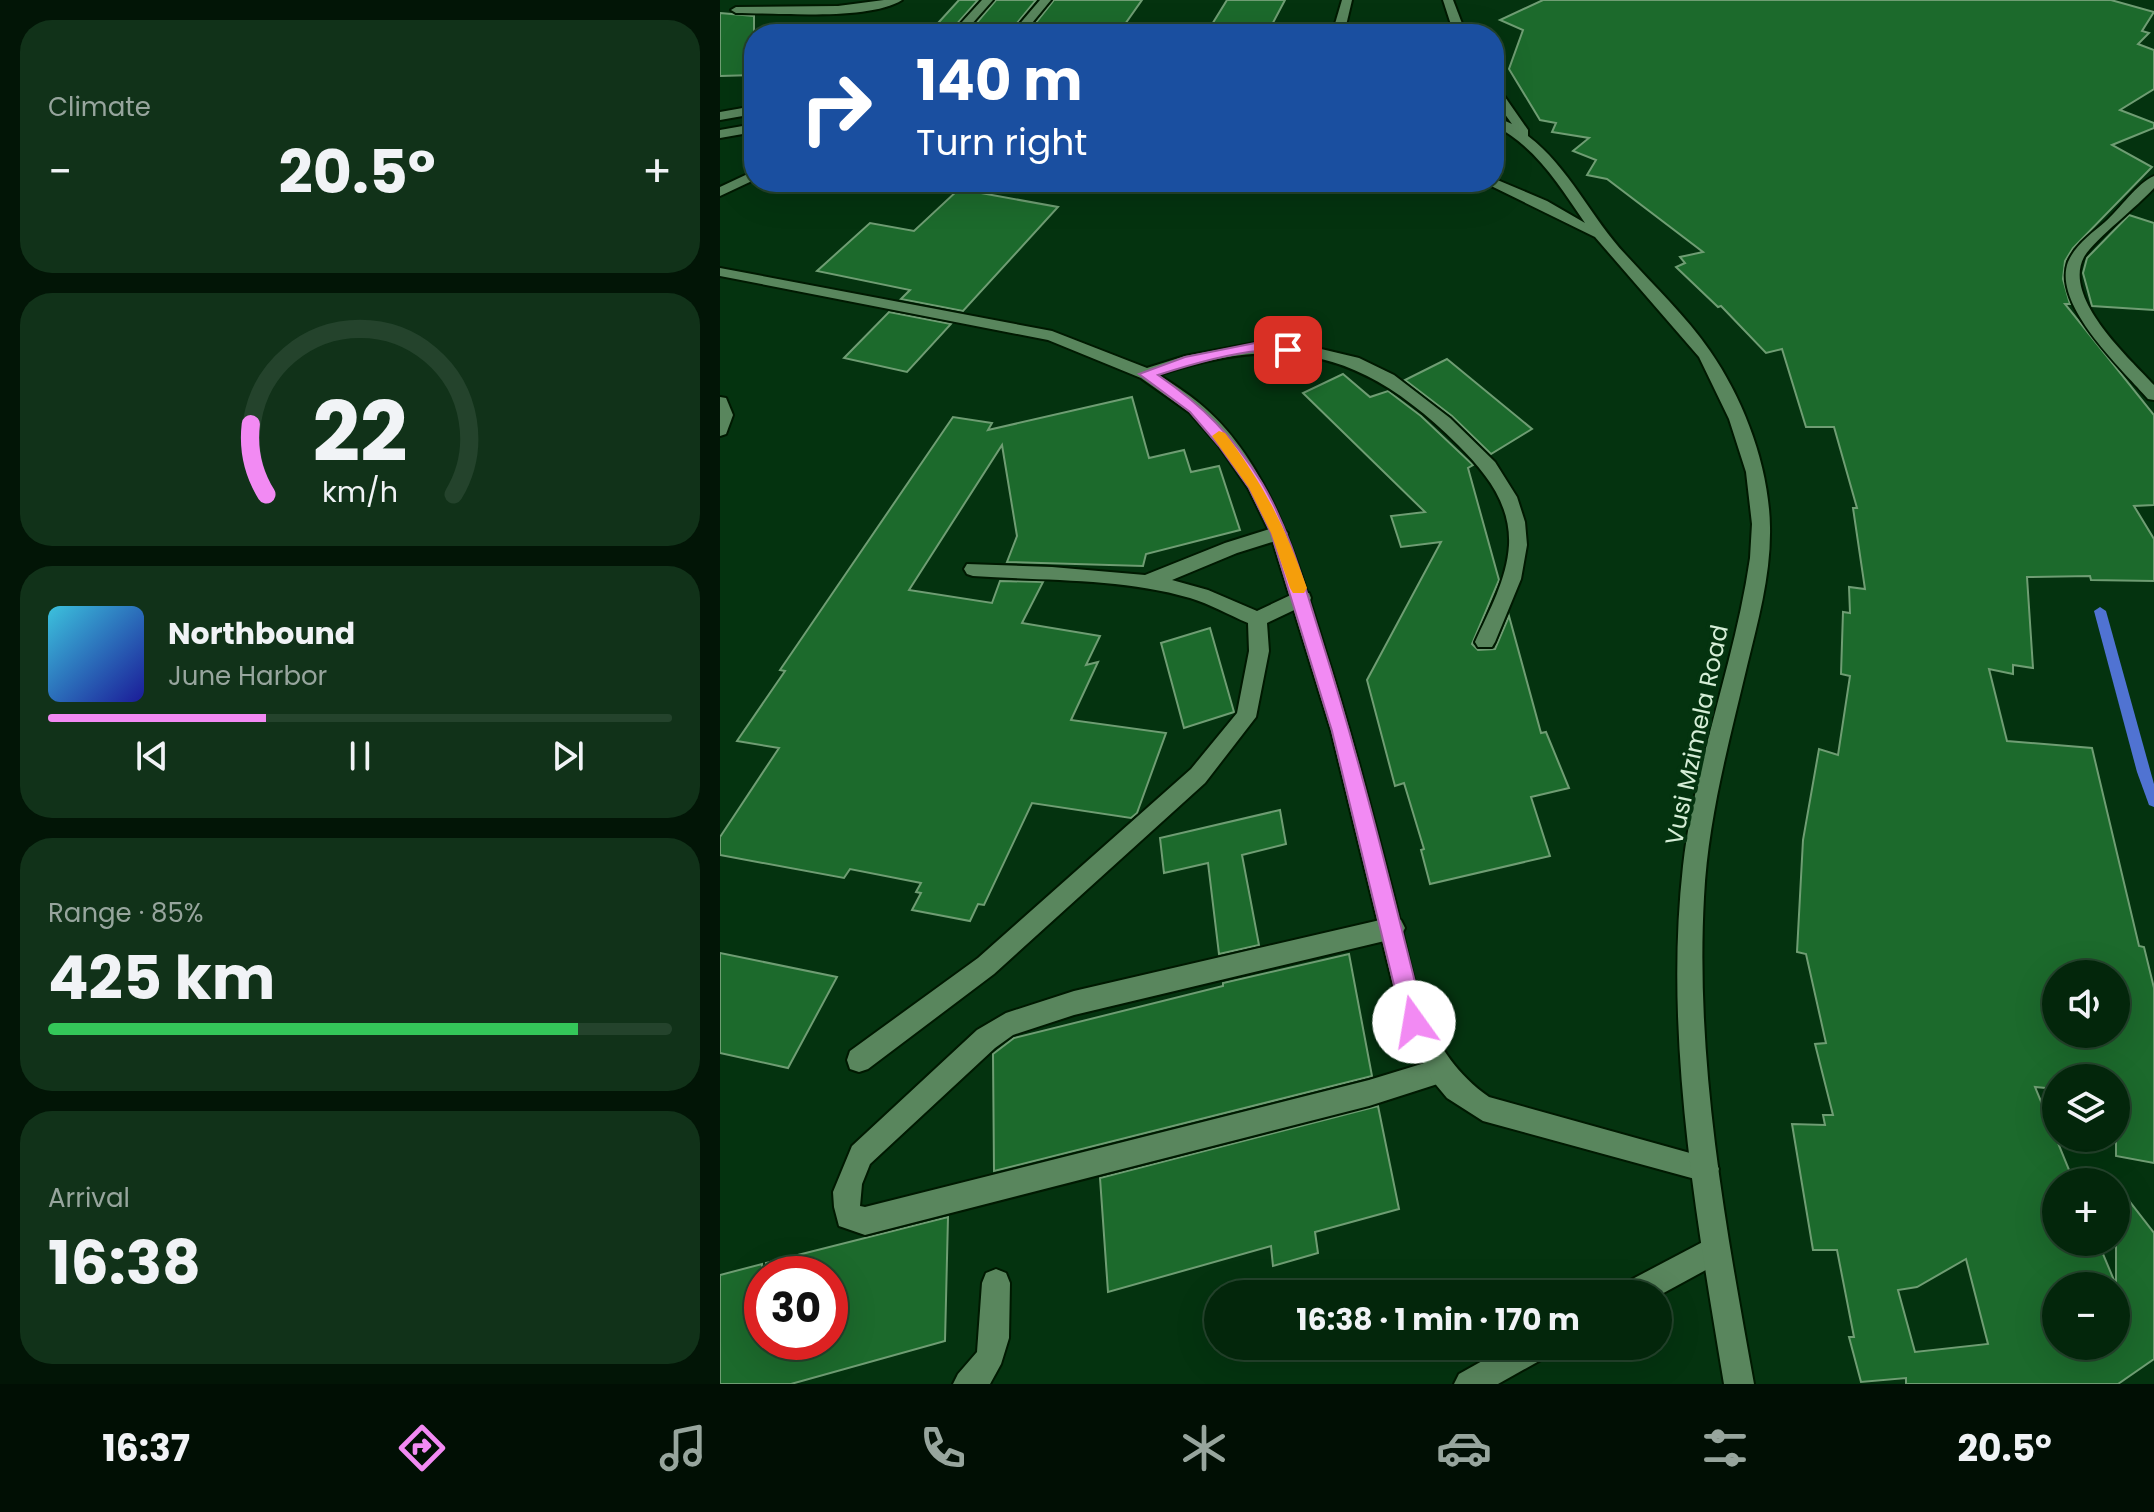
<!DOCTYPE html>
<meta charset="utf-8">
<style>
body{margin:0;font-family:Poppins,sans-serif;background:#113219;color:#f1f3f6;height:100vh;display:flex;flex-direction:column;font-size:30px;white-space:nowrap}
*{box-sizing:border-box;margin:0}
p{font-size:26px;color:#97a59d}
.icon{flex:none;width:44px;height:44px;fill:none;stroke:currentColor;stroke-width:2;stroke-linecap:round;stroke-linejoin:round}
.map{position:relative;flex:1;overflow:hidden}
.details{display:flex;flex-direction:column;gap:20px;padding:20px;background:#021506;width:720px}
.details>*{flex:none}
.top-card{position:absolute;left:24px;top:24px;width:760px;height:168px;border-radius:32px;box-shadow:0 8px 32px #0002,0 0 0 2px #24432c;background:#1a4fa0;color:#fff;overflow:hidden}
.buttons{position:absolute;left:1322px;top:960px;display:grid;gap:16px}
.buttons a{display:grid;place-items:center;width:88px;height:88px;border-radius:50%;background:#03260b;box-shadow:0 8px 32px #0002,0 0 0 2px #24432c;font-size:40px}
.speed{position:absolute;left:24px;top:1256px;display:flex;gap:16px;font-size:40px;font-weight:700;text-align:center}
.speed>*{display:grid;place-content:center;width:104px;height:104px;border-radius:50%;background:#03260b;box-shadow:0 8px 32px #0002,0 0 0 2px #24432c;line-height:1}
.speed .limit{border:12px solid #d22;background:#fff;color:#111}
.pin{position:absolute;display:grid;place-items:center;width:68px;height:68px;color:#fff;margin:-34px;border-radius:16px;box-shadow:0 4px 12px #0006}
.me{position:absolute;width:88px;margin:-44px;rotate:347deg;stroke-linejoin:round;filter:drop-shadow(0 0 6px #0008)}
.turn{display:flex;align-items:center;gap:28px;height:168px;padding:0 40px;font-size:36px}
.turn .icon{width:104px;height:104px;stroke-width:2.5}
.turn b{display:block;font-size:56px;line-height:68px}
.big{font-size:60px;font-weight:700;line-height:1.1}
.details .tile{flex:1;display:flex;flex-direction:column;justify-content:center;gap:12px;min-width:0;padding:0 28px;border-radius:32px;background:#113219}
.details .dial{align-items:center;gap:0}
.dial svg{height:208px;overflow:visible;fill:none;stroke:#24432c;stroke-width:7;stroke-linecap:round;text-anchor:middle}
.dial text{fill:#f1f3f6;stroke:none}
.song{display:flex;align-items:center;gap:24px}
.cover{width:96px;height:96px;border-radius:12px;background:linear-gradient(135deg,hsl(190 70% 55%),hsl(240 70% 35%))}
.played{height:8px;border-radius:4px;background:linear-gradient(90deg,#f28af3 35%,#24432c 35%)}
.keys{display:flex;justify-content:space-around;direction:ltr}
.heat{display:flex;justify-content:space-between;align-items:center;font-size:44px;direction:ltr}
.charge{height:12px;border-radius:6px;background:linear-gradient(90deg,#34c759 85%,#24432c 0)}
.trip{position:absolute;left:484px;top:1280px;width:468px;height:80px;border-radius:40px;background:#03260b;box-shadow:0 8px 32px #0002,0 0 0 2px #24432c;font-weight:700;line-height:80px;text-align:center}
.tabs{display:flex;height:128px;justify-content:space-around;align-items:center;background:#010f04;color:#97a59d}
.tabs .icon{width:56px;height:56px}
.tabs .current{color:#f28af3}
.tabs b{font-size:36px;color:#f1f3f6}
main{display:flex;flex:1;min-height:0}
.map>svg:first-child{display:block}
</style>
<main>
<section class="details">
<div class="tile"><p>Climate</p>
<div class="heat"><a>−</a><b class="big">20.5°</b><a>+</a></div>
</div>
<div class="tile dial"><svg viewBox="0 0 100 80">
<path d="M14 69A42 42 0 1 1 86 69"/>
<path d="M14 69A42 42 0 0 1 8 42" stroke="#f28af3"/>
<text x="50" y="56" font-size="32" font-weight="700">22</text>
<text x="50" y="72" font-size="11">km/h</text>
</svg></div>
<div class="tile">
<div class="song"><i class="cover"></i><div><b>Northbound</b><p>June Harbor</p></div></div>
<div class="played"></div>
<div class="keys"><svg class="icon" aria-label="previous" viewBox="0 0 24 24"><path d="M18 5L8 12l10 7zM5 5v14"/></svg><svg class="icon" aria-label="pause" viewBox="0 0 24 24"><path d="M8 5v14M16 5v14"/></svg><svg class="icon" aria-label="next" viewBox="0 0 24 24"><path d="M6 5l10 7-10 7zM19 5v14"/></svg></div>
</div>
<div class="tile"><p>Range · 85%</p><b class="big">425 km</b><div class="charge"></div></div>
<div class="tile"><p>Arrival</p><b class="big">16:38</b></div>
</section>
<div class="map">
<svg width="1434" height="1384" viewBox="0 0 1434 1384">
<rect width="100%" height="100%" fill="#04330f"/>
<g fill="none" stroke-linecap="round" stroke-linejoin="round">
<!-- stream -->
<polygon fill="#5073d2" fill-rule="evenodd" points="1380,607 1386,611 1434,784 1434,807 1429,805 1417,772 1374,611"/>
</g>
<!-- building -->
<g fill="#1c6a2c" stroke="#6f9d73" stroke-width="2" fill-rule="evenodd">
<polygon points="239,0 258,0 228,34 208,34"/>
<polygon points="276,0 316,0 288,34 247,34"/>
<polygon points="334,0 422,0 398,34 307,34"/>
<polygon points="507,0 565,0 547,34 486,34"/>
<path d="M823,0h568l43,12 -12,19 7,2 -11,11 16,6v39l-34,21 34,13v5l-42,17 40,22 -79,81 -8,13 -2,18 7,25h-5l89,111v90l-20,1 20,33v42l-63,-1 -1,-4 -63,1 6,91 -20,-3v9l-24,-5 18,72 85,7 47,198 5,1 10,41v175l-38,-7v-78h-60v11l-21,-2 39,95h-18v60h42l18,43v-101l38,49v126l-36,25h-212v-6l-45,4 -12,-45h5l-17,-87h-24l-21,-126 33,1 -2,-10h10l-18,-71 11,-1 -20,-89 -9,-2 6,-112 16,-91 19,6 12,-79 -9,-2 2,-62 7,1 -1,-26 16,2 -12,-81h4l-23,-81h-28l-24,-78 -16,4 -45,-47 -3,1 -42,-40 9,-4 -5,-6 23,-5 -96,-73 -20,-4 9,-15 -23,-9 16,-13 -37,-6 4,-9 -16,-3 -31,-51 14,-39 -23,-10zM1336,974h60v60h-60zM1246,1259l22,85 -73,8 -17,-62 19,-3zM1336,1286h60v60h-60z"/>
<polygon points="0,13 34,16 34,75 0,76"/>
<polygon points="239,189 338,207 243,311 181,299 190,290 97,271 150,223 194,231"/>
<polygon points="1409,215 1434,223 1434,310 1372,306 1363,273 1367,258"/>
<polygon points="169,312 231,324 187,372 124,358"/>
<polygon points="727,359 812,429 771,454 732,416 685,380"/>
<polygon points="623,374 650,397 668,391 701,416 753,465 748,468 779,580 752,644 758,650 775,649 789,616 821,733 826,732 849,788 811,797 830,856 710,884 701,850 704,849 684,783 675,786 647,680 721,542 681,547 671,516 705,512 583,393"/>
<polygon points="412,397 429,458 464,450 471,472 499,466 520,530 426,554 423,566 287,562 297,536 282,445 189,590 272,603 280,581 323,582 302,623 380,636 366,665 378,662 351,720 446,733 417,813 411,818 312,803 264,905 258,904 250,921 192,910 201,893 196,892 201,883 130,869 124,878 0,855 0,837 59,748 17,741 65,671 60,670 233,417 272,423 268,430"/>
<polygon points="490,628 514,712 464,728 441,643"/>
<polygon points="560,810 566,844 522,855 539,945 499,954 488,863 444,873 440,838"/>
<polygon points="0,953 117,977 68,1068 0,1053"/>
<polygon points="629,954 652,1076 274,1171 273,1054 294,1038 503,986 503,983"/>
<polygon points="658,1106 679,1209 595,1232 598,1253 553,1266 551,1246 388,1292 380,1178"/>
<polygon points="228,1217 225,1341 71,1384 0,1384 0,1275 42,1264 42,1342 110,1342 110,1274 48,1274 46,1263"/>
</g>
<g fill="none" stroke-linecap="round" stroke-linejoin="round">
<defs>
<g id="lane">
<path d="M164,0h18c-33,21 -125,13 -166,13l-5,-3 5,-3 102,-1z"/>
<polygon points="262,0 273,0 243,34 231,34"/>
<polygon points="320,0 331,0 303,34 291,34"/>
<polygon points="622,0 632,0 624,34 612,34"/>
<polygon points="34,171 34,180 0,196 0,187"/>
<polygon points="0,397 6,398 13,415 6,434 0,436"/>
<path d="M559,526l9,7 -3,5 -48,15 -65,27 36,10 49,21 38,-18h14l2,5 -2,5 -42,20 2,28 -13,66 -51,66 -211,191 -126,95 -9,3 -9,-3 -3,-9 3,-9 128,-93 213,-189 46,-56 12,-62 -1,-28c-19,-8 -38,-19 -58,-25 -69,-20 -146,-17 -217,-22l-6,-2 -3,-5 3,-5 85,3 93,8 80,-32z"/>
<polygon points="673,917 681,920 685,928 681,936 673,939 354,1015 293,1035 275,1048 150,1164 142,1184 140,1206 145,1207 649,1080 721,1058 730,1062 734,1071 730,1080 649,1106 145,1235 119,1226 114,1207 113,1192 132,1146 257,1030 286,1013 354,991"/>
<polygon points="276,1269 286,1273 290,1283 289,1338 281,1364 270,1384 233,1384 238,1374 257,1352 262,1283 266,1273"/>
</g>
<g id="street">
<path d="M1434,176v12c-16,18 -60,52 -70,69 -22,41 45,101 70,128v15l-6,-1c-26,-30 -96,-94 -80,-137 7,-17 24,-29 37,-40 15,-13 32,-39 49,-46z"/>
<path d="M0,268l332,63 95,37 38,-12 75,-14 57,6 42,10 35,17 56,43 45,44 22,35 8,25 2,23 -6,34 -26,63 -3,5h-14l-3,-5c14,-31 32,-63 34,-97 2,-42 -24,-73 -51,-100 -94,-93 -172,-113 -299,-70 14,9 28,18 40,28 72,59 99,161 126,246 27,83 48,167 70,251 19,76 26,149 94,197l226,63 4,9 -4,9 -9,4 -223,-61 -36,-23 -15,-18 -30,-58 -71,-291 -61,-198 -22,-45 -29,-42 -30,-34 -48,-34 -93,-38 -328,-64z"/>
<polygon points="996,1235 1006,1239 1010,1249 1006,1259 938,1296 899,1294 903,1284"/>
<polygon points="789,1346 832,1346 828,1356 778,1384 734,1384 739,1374"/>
</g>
<g id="secondary">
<polygon points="723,0 733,0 746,34 734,34"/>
<path d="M774,86l4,1 30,43v6c41,31 63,82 98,119 28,31 60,61 84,96 34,49 59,115 60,176 1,47 -12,94 -23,139 -18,76 -39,152 -43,231 -9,163 21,327 50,487h-30c-28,-169 -60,-347 -41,-518 12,-105 52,-204 67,-308l2,-34 -6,-52 -17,-53 -30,-62 -104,-120 -112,-55h11l1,-3 52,22 38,22c-26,-38 -49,-76 -91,-98v-9l18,8 -18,-25z"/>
<polygon points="34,106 34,114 0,120 0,112"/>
<polygon points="34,124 34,132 0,138 0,130"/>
</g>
</defs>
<!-- lane casing -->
<use href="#lane" stroke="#001901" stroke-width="4"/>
<!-- street casing -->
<use href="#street" stroke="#001901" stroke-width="4"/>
<!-- secondary casing -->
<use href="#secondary" stroke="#001901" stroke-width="4"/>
<!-- lane -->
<use href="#lane" fill="#59865d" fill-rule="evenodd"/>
<!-- street -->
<use href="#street" fill="#59865d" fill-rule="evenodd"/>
<!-- secondary -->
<use href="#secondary" fill="#59865d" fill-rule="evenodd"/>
</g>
<!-- route -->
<path fill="#f28af3" stroke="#9d5a9e" stroke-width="2" d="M540,342l28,3 7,5c-10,8 -24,0 -37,1 -33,3 -69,14 -100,24 45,31 75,61 104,108 29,49 43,105 60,158 40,126 71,253 103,381l-3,7 -8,4 -8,-4 -3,-7 -71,-291 -61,-198 -22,-45 -30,-42 -29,-34 -51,-38 46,-17z"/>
<!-- slow -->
<path fill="#f59e0b" d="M499,431l6,2c40,54 59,91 82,155l-3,5h-11l-3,-5 -19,-55 -22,-45 -37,-52z"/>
<g text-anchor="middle" stroke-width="8" stroke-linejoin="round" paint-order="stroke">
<!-- street labels -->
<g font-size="24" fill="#d6eed7" stroke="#04330f">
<text transform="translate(977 735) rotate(-78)" y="8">Vusi Mzimela Road</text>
</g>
</g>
</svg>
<div class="buttons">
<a><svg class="icon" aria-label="sound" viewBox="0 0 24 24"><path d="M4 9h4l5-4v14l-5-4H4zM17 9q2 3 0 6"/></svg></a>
<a><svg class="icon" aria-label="layers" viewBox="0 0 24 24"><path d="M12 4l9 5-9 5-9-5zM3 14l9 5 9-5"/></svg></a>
<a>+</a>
<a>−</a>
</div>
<div class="speed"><div class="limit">30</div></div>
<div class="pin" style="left:568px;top:350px;background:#d93025"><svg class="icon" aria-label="arrive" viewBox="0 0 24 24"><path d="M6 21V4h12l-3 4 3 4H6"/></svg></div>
<svg class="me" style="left:694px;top:1022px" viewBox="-20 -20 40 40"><circle r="19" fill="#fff"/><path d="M0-13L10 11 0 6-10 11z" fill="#f28af3"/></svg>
<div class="trip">16:38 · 1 min · 170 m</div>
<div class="top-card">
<div class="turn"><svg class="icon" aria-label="right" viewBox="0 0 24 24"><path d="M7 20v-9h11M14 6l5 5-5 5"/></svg><div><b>140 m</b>Turn right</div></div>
</div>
</div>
</main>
<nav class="tabs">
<b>16:37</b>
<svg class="icon current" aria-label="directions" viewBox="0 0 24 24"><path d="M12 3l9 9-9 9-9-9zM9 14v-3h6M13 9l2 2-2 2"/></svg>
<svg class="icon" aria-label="music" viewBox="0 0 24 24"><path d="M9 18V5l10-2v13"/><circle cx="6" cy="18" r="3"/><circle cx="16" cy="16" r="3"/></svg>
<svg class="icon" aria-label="phone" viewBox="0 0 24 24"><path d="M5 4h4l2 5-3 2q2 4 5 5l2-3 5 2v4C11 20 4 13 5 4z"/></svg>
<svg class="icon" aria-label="climate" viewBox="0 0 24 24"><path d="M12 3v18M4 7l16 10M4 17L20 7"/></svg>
<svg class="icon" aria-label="car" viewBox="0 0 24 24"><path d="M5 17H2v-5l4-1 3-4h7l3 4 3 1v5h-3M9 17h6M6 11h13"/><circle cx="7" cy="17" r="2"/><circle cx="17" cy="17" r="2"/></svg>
<svg class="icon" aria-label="filters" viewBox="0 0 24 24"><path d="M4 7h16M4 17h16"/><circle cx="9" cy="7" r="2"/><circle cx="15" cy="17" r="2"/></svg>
<b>20.5°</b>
</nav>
